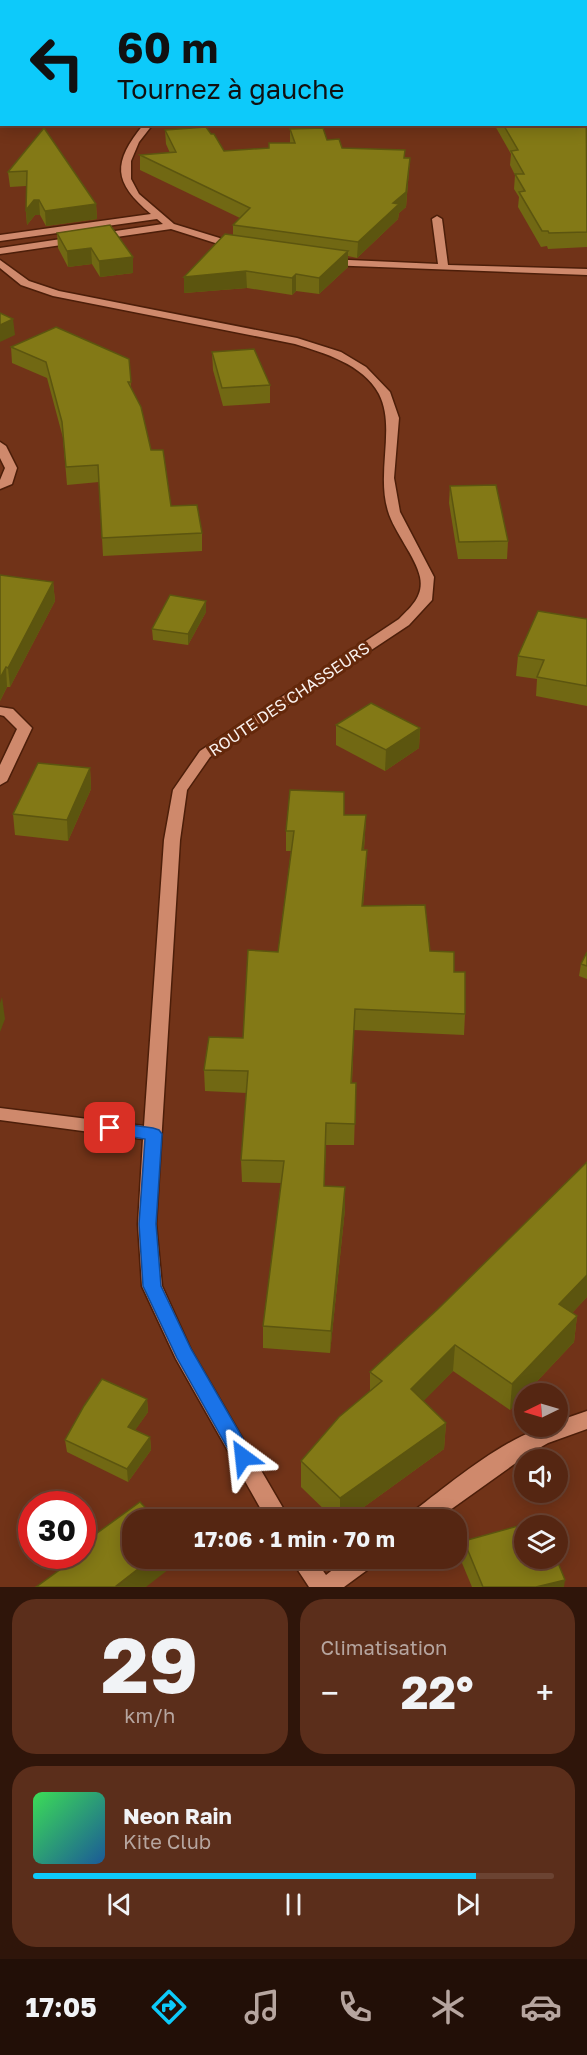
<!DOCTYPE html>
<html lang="fr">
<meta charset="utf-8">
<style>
body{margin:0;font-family:"Golos Text",sans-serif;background:#5b2e1b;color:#f1f3f6;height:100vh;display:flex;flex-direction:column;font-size:22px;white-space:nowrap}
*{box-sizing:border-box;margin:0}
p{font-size:20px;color:#b6a59f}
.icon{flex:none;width:33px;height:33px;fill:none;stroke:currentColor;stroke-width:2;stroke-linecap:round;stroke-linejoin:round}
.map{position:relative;height:1587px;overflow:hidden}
.panel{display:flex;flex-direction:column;gap:12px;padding:12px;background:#2f150a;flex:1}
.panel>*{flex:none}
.guide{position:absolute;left:0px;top:0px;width:588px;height:126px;box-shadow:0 3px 15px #0003,0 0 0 2px #6b4332;background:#0dcafa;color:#111;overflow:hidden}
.needle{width:39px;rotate:265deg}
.tools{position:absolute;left:514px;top:1383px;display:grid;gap:12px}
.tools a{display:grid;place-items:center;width:54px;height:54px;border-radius:50%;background:#552612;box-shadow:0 3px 15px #0003,0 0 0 2px #6b4332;font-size:30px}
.speed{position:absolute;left:18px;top:1491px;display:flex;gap:12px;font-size:30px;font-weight:700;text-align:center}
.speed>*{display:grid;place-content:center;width:78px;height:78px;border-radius:50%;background:#552612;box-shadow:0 3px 15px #0003,0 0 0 2px #6b4332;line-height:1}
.speed .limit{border:9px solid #d22;background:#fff;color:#111}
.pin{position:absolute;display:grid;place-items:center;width:51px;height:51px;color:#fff;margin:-26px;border-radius:12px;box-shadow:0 3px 9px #0006}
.me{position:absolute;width:66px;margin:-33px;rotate:330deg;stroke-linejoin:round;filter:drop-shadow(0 0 4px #0008)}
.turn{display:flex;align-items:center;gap:21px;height:126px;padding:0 18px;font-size:27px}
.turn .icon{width:78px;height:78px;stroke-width:2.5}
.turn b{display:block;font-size:42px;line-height:51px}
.big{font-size:45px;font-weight:700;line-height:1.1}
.panel .widget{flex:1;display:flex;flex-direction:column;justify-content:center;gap:9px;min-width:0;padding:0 21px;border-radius:24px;background:#5b2e1b}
.panel .dial{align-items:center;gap:0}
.dial b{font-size:78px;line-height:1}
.song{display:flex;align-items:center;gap:18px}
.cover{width:72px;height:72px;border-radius:9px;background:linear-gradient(135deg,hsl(130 70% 55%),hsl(210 70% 35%))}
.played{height:6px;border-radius:3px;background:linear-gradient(90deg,#0dcafa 85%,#6b4332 85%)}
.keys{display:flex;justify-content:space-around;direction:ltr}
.heat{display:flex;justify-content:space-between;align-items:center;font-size:33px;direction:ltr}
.panel .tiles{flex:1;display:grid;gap:12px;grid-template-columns:1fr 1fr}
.widget:last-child{grid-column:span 2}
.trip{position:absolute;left:122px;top:1509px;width:345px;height:60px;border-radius:24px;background:#552612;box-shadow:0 3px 15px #0003,0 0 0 2px #6b4332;font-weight:700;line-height:60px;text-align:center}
.dock{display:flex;height:96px;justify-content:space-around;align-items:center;background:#220f07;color:#b6a59f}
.dock .icon{width:42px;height:42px}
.dock .active{color:#0dcafa}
.dock b{font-size:27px;color:#f1f3f6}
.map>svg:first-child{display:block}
</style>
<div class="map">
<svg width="587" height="1587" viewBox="0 0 587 1587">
<rect width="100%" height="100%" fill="#713318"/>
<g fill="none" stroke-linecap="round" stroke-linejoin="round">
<defs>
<g id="minor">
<path d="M144,124h9l-14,18 -8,19v18l8,15 35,30 65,20v4h-8l-60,-19 -171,25v-6l163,-24 -6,-5 -157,22v-6l151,-21c-38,-32 -39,-51 -7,-90z"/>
<polygon points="437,216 442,219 448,265 587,269 587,275 327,265 322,262 327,259 438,264 432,219"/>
<path d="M0,260l29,21 30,10 238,47 44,14 25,15 24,25 9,26 -5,60 6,34 34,65 -2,23 -23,25 -199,132 -23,33 -7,50 -24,384 6,62 29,64 99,170h-23l-91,-161 -34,-73 -4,-62 5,-85 -143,-19v-12l144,18 20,-286 9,-50 27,-39 199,-132c12,-12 25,-23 21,-42 -4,-20 -26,-45 -32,-66 -12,-39 8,-84 -9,-117 -16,-30 -55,-41 -84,-50l-242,-48 -32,-11 -21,-17z"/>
<polygon points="0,442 6,446 17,468 12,484 0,489 0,480 5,468 0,458"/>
<polygon points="0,707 13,709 32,728 7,781 0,785 0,765 17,729 4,716 0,715"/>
<path d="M587,1411v18l-39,14 -21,12 -91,65h-28l3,-7c34,-25 105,-87 147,-87v-5z"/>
<polygon points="290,1558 314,1558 326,1575 348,1558 377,1558 374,1565 344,1587 309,1587"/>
</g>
</defs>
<!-- minor casing -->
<use href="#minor" stroke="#4c1e09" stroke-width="3"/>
<!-- minor -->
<use href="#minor" fill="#cf896c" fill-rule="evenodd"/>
</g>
<!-- wall -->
<g fill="#716813">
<polygon points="587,76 587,247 548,249 547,246 541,247 518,207 519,197 514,189 515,175 510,165 511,154 494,124 586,124"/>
<polygon points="44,128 96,204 97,219 46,226 40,215 35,215 27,225 26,210 26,186 10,187 8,172"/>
<polygon points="290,129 327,140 342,148 410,158 406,207 399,213 398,219 357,258 348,256 348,267 319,294 296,291 292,295 247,288 184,293 184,277 233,235 233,225 240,218 140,170 140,155 170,153 166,144 165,130 224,151 269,148 290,143"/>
<polygon points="110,225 133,273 100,277 92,264 68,267 58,248 57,233"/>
<polygon points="11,347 129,359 131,387 151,450 171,506 202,533 202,551 103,556 99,482 67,485 63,438 47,378 12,363"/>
<polygon points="212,352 270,385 270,403 223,406 213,370"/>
<polygon points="450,486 508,541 507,559 458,559 449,503"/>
<polygon points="0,575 53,582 55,601 10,687 7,687 0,701"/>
<polygon points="206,612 188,645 153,640 152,629"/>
<polygon points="587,619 587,706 536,696 537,679 516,676 518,656"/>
<polygon points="336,725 420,728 419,748 385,771 336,745"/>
<polygon points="90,768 91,789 68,841 15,835 13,814"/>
<polygon points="344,815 366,815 364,850 367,850 366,871 363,906 430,951 454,972 465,1014 464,1035 354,1030 352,1083 356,1083 354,1145 326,1145 324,1186 345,1187 345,1209 330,1353 263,1348 263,1326 281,1183 242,1182 241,1160 247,1093 205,1091 204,1070 243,1038 278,952 291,851 286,851 286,831"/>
<polygon points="587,952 587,979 579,976 581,964"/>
<polygon points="587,1297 572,1313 577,1316 574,1342 510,1410 453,1371 423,1401 446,1423 444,1449 346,1520 335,1520 301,1487 301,1461 370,1392 370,1372"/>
<polygon points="147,1399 148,1412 135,1430 150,1437 151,1450 128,1482 67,1452 65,1440"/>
<polygon points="464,1541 564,1587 472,1587 462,1563"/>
</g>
<!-- shaded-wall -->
<g fill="#5c550f">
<polygon points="410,158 406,207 399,213 398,219 357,258 358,242 393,203"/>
<polygon points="34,200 39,200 40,215 35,215 27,225 26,210"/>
<polygon points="96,204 97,219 46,226 45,211"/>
<polygon points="91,248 92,264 68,267 67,251"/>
<polygon points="348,251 348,267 319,294 319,278"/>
<polygon points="133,257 133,273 100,277 99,261"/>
<polygon points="246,271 247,288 184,293 184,277"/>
<polygon points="296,274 296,291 292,295 292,278"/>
<polygon points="13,319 15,335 0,342 0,325"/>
<polygon points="53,582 55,601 10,687 8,668"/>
<polygon points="206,601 206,612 188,645 188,634"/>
<polygon points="6,667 7,687 0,701 0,678"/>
<polygon points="420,728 419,748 385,771 386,750"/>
<polygon points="90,768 91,789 68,841 67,820"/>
<polygon points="366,815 365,835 362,871 362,850"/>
<polygon points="367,850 366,871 361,927 362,906"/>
<polygon points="2,997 5,1019 0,1032 0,1003"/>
<polygon points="326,1123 326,1145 323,1208 324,1186"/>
<polygon points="345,1187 345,1209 330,1353 331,1331"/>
<polygon points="587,1275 587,1297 556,1330 559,1304"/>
<polygon points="577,1316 574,1342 510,1410 512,1384"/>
<polygon points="455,1345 453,1371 410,1415 411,1389"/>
<polygon points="147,1399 148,1412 129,1439 128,1427"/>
<polygon points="446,1423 444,1449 346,1520 340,1520 340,1498"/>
<polygon points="150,1437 151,1450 128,1482 127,1469"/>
<polygon points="152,1558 178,1558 178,1562 146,1587 116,1587"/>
<polygon points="565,1580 564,1587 536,1587"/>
</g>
<!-- building -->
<g fill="#837916" stroke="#5c550f" stroke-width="1.5">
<polygon points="481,0 525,0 526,2 481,2"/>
<polygon points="526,0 547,0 548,2 528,2"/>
<polygon points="586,76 587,232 549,233 548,231 542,231 519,192 525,191 515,174 524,174 511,151 518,150 503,124 586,124"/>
<polygon points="206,127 211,134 214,134 224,151 269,148 269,143 295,143 290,129 323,128 327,140 339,139 342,148 405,150 404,158 410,158 406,192 393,203 399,204 358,242 233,225 250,208 140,155 176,152 165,130"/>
<polygon points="44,128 96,204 45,211 39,200 34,200 26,210 27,171 8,172"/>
<polygon points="110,225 133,257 99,261 91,248 67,251 57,233"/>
<polygon points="225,234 348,251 319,278 296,274 292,278 246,271 184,277"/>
<polygon points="0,313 13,319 0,325"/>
<polygon points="56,327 129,359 131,382 128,382 141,407 151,450 163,450 171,506 197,505 202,533 102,538 98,465 66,467 62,422 46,362 11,347"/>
<polygon points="254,349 270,385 222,388 212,352"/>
<polygon points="496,485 508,541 459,542 450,486"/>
<polygon points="0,575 53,582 8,668 6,667 0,678"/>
<polygon points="170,595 206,601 188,634 152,629"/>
<polygon points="538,611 587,619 587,686 537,677 544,660 518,656"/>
<polygon points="371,703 420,728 386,750 336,725"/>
<polygon points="38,763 90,768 67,820 13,814"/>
<polygon points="290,790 344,792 344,815 366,815 362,850 367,850 362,906 425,905 430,951 454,952 454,972 465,972 465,1014 355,1009 351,1083 356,1083 355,1124 326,1123 324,1186 345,1187 331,1331 263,1326 284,1161 241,1160 248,1071 204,1070 209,1037 243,1038 248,950 278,952 294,831 286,831"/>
<polygon points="587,952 587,966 581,964"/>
<polygon points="587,1162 587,1275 559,1304 577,1316 512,1384 455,1345 411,1389 446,1423 340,1498 301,1461 339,1417 382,1381 370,1372 438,1309"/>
<polygon points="102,1379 147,1399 128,1427 150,1437 127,1469 65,1440 84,1406"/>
<polygon points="140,1502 157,1520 132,1520 132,1558 152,1558 116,1586 116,1587 36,1587 79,1556 82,1556 82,1544"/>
<polygon points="540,1520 542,1526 525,1526 525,1558 556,1558 565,1580 536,1587 483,1587 464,1541"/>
</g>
<!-- route -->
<polygon fill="#1a73e8" stroke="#114b97" stroke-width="1.5" points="110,1122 153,1128 159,1130 162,1134 156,1224 161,1286 191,1349 250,1451 252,1457 250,1463 243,1465 236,1463 177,1358 143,1286 139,1224 145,1139 104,1132 101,1128 104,1124"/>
<g text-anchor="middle" stroke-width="6" stroke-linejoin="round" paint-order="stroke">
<!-- street labels -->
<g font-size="16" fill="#faf2ef" stroke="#64280b">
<text transform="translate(289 699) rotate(-34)" y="6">ROUTE DES CHASSEURS</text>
</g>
</g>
</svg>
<div class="tools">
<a><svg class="needle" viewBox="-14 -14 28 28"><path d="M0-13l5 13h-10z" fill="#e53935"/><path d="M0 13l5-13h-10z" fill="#b6a59f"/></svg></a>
<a><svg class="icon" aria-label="sound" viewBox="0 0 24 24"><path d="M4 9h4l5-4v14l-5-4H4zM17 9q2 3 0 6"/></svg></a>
<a><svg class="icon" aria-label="layers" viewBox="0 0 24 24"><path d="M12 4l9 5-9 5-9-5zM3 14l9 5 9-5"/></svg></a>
</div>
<div class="speed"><div class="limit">30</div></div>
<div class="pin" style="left:110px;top:1128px;background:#d93025"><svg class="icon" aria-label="arrive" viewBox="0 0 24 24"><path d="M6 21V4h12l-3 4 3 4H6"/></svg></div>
<svg class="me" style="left:243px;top:1457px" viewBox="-20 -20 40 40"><path d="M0-17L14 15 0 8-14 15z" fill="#1a73e8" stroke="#fff" stroke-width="4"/></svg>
<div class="trip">17:06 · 1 min · 70 m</div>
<div class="guide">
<div class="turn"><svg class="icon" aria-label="left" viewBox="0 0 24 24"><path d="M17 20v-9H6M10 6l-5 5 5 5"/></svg><div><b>60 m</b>Tournez à gauche</div></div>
</div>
</div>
<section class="panel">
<div class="tiles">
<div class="widget dial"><b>29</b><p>km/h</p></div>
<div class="widget"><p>Climatisation</p>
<div class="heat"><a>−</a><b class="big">22°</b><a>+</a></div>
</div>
<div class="widget">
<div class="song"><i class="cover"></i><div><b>Neon Rain</b><p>Kite Club</p></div></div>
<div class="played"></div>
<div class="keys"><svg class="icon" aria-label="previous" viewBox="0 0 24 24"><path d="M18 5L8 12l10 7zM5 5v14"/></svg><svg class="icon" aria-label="pause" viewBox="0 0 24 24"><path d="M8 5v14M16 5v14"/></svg><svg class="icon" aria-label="next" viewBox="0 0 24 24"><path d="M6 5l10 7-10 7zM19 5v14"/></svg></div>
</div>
</div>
</section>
<nav class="dock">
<b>17:05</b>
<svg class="icon active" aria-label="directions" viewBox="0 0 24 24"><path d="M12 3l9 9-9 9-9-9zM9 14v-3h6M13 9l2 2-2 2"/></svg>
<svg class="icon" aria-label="music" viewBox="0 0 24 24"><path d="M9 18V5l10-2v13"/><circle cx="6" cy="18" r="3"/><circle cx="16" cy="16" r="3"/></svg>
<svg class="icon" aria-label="phone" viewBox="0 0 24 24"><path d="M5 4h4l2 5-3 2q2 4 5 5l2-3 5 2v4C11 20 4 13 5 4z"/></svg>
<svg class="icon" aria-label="climate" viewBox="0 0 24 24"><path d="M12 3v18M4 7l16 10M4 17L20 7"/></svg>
<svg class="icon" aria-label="car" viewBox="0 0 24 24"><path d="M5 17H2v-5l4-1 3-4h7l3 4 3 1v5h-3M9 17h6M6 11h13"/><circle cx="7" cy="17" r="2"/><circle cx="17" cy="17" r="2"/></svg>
</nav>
